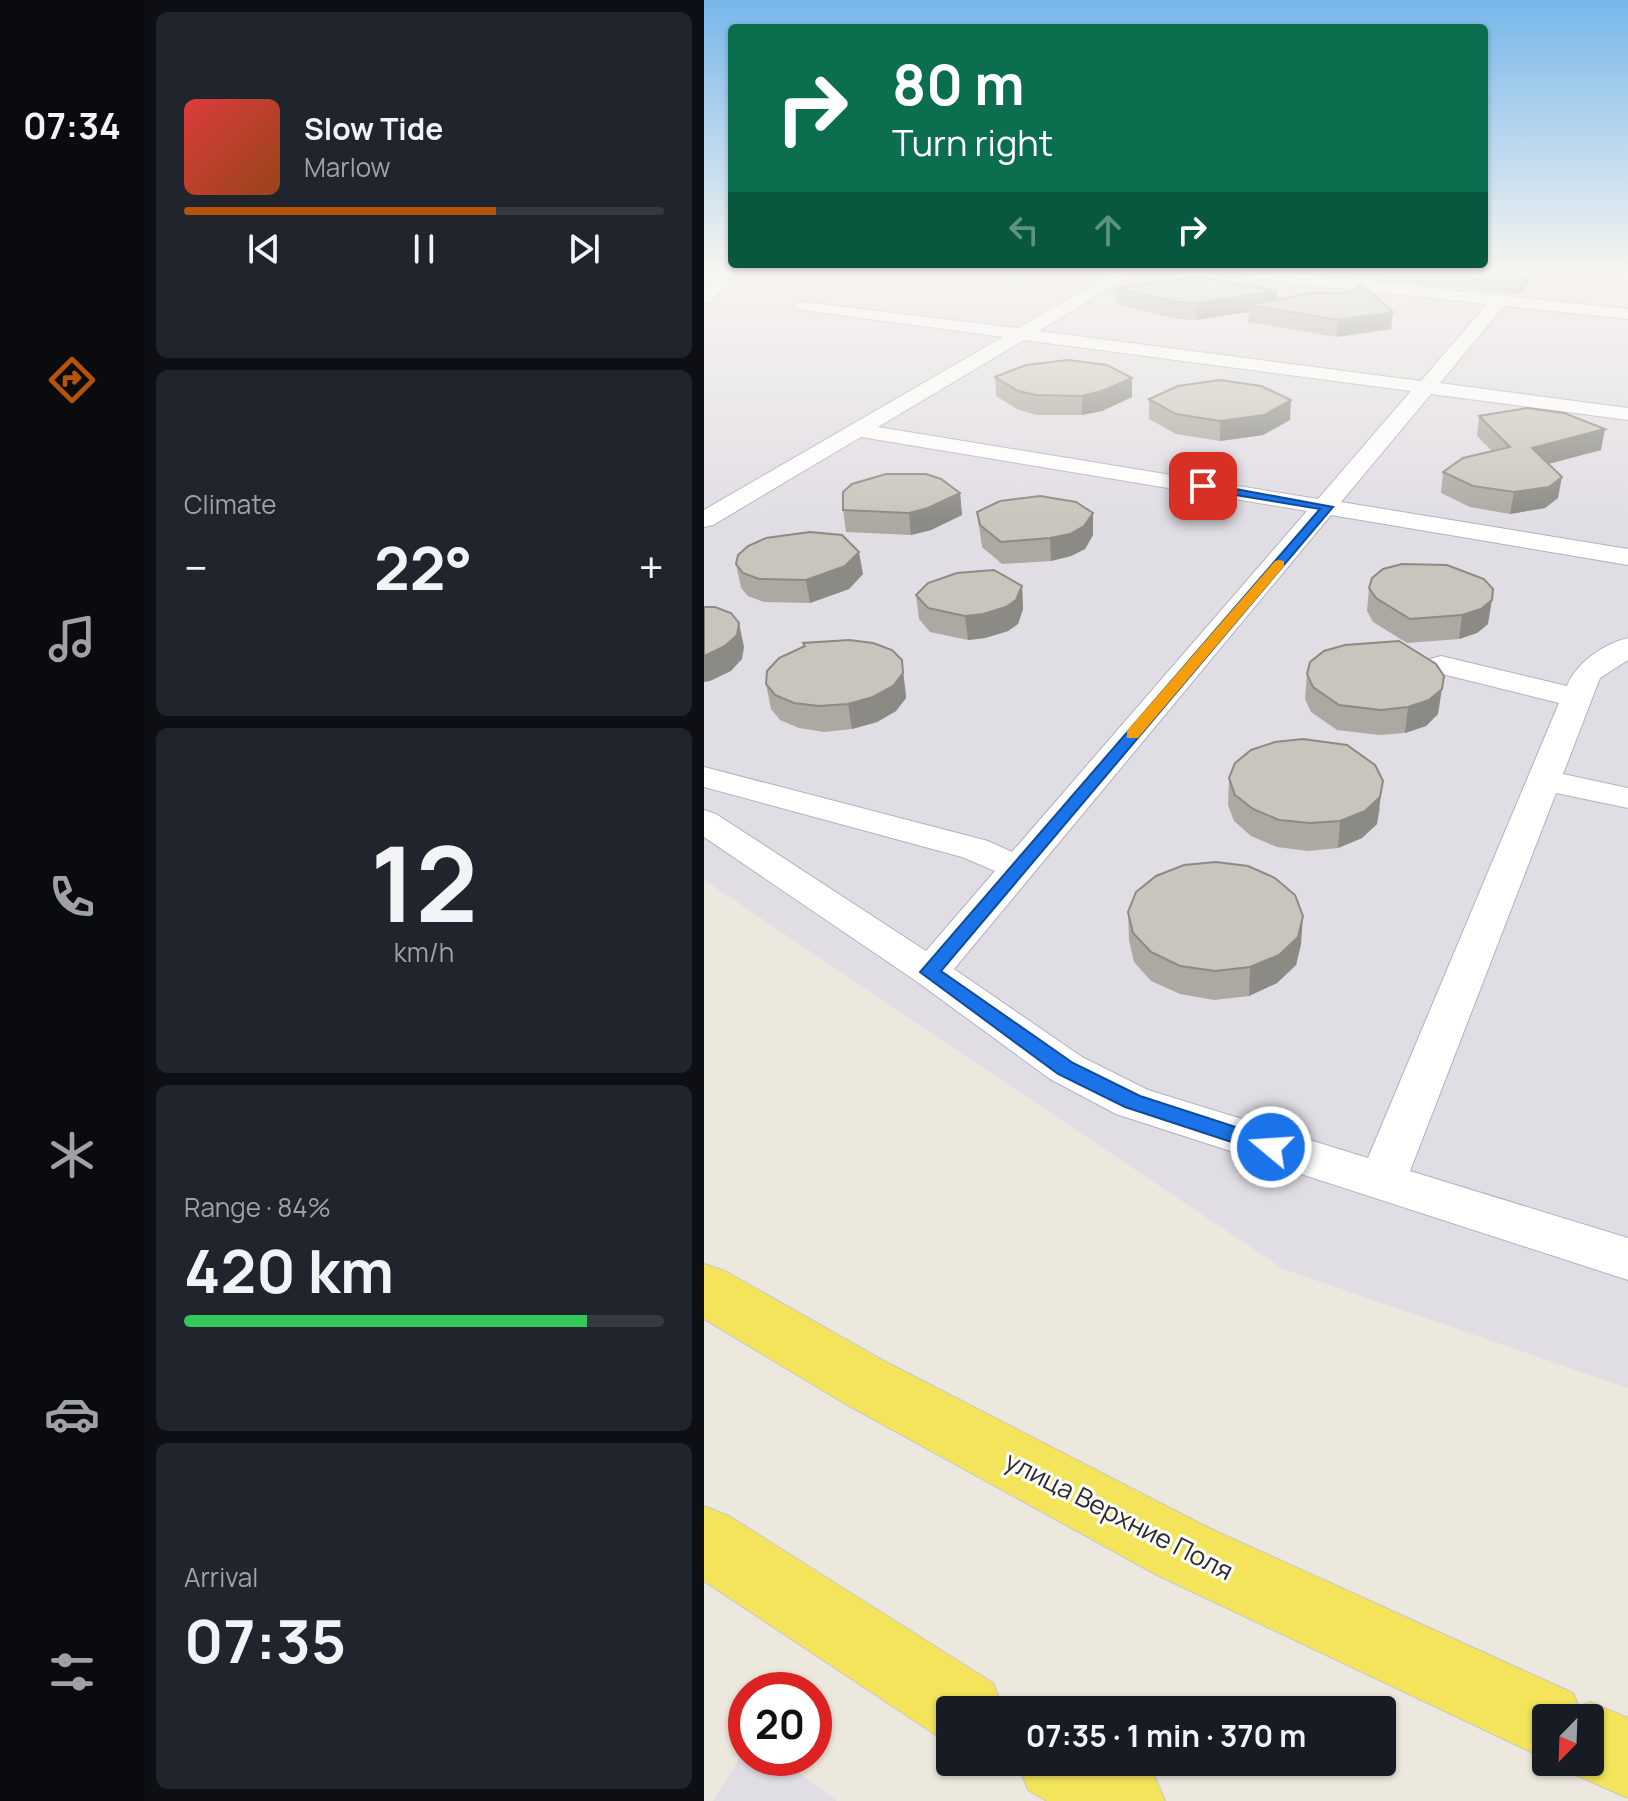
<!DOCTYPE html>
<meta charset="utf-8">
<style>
body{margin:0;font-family:Manrope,sans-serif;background:#20242c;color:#f1f3f6;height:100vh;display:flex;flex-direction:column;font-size:30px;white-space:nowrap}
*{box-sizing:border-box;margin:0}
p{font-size:26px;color:#9ea1a6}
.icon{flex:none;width:44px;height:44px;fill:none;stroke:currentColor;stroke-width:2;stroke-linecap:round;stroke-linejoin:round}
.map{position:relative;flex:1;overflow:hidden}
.sheet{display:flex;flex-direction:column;gap:12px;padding:12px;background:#0d0f14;width:560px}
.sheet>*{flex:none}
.banner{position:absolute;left:24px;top:24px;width:760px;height:244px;border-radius:8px;box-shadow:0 2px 6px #0004;background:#0b6e4f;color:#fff;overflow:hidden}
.needle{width:52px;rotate:203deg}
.tools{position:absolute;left:828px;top:1704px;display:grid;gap:16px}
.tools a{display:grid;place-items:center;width:72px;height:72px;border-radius:8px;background:#171b24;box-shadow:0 2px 6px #0004;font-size:40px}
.speed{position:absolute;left:24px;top:1672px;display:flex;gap:16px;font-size:40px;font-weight:700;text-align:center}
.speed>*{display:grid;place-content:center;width:104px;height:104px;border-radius:50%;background:#171b24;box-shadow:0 2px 6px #0004;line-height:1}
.speed .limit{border:12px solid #d22;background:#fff;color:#111}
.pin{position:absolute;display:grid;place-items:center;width:68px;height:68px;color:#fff;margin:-34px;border-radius:16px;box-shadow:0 4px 12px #0006}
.me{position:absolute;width:88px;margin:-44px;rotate:288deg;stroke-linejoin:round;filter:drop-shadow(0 0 6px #0008)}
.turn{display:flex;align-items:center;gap:28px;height:168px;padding:0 32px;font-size:36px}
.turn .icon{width:104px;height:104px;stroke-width:2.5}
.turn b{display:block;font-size:56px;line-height:68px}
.lanes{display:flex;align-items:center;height:76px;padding:0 32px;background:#0003;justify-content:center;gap:40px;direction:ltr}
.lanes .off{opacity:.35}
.big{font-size:60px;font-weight:700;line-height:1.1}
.sheet .tile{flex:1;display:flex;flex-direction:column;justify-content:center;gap:12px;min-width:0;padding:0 28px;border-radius:12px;background:#20242c}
.sheet .dial{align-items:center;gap:0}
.dial b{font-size:104px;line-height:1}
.song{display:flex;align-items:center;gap:24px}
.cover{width:96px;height:96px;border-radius:12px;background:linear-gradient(135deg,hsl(0 70% 55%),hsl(20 70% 35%))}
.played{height:8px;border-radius:4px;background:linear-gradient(90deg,#b45309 65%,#363941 65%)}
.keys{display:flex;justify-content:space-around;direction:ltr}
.heat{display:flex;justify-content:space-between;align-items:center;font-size:44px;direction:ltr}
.charge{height:12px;border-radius:6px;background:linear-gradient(90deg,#34c759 84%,#363941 0)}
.trip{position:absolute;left:232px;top:1696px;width:460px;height:80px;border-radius:8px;background:#171b24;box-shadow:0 2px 6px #0004;font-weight:700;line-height:80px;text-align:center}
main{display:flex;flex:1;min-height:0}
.menu{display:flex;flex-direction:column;width:144px;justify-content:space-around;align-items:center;background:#090b0e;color:#9ea1a6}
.menu .icon{width:56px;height:56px}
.menu .on{color:#b45309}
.menu b{font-size:36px;color:#f1f3f6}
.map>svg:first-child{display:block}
</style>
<main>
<nav class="menu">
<b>07:34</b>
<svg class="icon on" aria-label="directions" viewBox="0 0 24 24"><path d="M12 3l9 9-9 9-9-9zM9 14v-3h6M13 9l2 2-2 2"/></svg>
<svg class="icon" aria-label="music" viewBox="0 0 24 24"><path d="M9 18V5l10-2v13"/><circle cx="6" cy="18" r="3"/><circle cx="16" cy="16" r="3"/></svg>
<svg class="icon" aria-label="phone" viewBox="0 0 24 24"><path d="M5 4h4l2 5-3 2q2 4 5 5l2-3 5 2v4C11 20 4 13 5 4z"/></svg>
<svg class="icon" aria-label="climate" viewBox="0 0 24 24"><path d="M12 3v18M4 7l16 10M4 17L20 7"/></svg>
<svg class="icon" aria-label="car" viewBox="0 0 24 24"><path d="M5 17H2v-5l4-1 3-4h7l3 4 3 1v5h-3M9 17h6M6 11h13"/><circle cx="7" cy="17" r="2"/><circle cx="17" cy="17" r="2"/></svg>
<svg class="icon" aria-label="filters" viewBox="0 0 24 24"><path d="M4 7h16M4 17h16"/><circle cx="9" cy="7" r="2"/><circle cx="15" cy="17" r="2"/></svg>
</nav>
<section class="sheet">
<div class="tile">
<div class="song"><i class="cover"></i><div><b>Slow Tide</b><p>Marlow</p></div></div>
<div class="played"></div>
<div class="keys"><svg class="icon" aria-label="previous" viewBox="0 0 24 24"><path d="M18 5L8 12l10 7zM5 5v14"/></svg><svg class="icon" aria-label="pause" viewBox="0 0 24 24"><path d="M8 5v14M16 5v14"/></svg><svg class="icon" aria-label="next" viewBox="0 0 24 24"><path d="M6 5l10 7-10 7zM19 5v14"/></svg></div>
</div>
<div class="tile"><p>Climate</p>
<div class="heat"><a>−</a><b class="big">22°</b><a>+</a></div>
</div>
<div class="tile dial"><b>12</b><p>km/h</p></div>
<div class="tile"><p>Range · 84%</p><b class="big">420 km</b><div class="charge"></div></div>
<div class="tile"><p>Arrival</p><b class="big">07:35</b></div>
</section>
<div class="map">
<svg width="924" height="1801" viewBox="0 0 924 1801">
<rect width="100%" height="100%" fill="#ede8dd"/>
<!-- industrial -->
<g fill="#e1dde5">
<polygon points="0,270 924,270 924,1388 579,1269 0,880"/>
<polygon points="42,1748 42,1758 75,1758 133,1801 9,1801"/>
</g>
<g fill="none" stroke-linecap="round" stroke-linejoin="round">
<defs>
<g id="minor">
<polygon points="19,270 36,270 6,302 0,303 0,289"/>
<path d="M414,270h20l-99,61 382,50 66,-77 -270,-29 -8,-5h55l364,39v10l-124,-13 -64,77 188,25v12l-197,-26 -90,108 287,47v16l-297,-50 -377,454 128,88 66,33 220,68 191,-455 -129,-32 -4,-6 4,-6 11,-3 126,30c9,-23 36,-42 61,-48v22l-28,18 -37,96 65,14v20l-72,-15 -146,378 218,67v42l-512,-166 -66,-35 -134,-98 -212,-144v-27l12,4 210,137 69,-80 -33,-14 -258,-70v-20l284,74 24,11 295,-341 -446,-74 -148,88 -9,2v-17l299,-173 -201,-27 -9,-5 3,-4 222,27zM320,340l387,51 -93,108 -440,-72z"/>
</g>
<g id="major">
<polygon points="0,1264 21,1271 182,1362 503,1527 869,1693 875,1707 886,1702 924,1718 924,1798 858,1769 856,1762 886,1762 886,1718 842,1718 842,1759 453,1575 138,1402 0,1319"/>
<polygon points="0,1506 25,1516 289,1683 300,1710 246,1710 246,1742 235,1737 0,1581"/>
<polygon points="313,1762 430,1762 449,1773 461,1801 343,1801 324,1790"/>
</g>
</defs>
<!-- minor casing -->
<use href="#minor" stroke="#b1b1bf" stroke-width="2"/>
<!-- major casing -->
<use href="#major" stroke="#c8c8c8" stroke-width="2"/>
<!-- minor -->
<use href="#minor" fill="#fff" fill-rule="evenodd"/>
<!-- major -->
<use href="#major" fill="#f3e45c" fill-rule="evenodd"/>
</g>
<!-- wall -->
<g fill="#aca9a2">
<polygon points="680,270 924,270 916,282 832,274 815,294 680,280"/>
<polygon points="411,288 573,300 689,312 687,329 633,337 544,322 545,312 492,320 473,319 412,304"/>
<polygon points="291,377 428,378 428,397 398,411 378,415 333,415 315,410 292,396"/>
<polygon points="445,399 586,420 559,435 516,441 472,434 445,419"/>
<polygon points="775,416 897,450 844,464 854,498 841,508 806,514 766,507 737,493 739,472 788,451 773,436"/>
<polygon points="256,493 258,515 227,530 207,535 142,532 139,510"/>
<polygon points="273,512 389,535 381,549 367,556 347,561 298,564 278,547"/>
<polygon points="32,564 159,574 145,589 106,603 60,602 44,596 37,588"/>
<polygon points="668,578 784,624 773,633 755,639 703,643 669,622 663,611 665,588"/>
<polygon points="318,586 319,609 314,624 304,631 281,638 264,640 226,632 215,619 212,595"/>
<polygon points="99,643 201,685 202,698 192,711 173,722 148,729 120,732 95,728 76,720 67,709 62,684 100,647"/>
<polygon points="603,674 734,714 722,726 701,733 675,735 633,730 607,712 601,699"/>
<polygon points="525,778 676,808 673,824 658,838 634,848 604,851 573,847 547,836 530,821 524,805"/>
<polygon points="424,912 597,944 592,965 573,983 545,996 510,1000 476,994 447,981 430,962 425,940"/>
</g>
<!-- shaded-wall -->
<g fill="#8c8a84">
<polygon points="823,270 833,270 832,274 815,294 818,276"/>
<polygon points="918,270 924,270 916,282"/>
<polygon points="573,291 573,308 545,305 545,312 492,320 492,303"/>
<polygon points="689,312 687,329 633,337 634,320"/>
<polygon points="428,378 428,397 398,411 378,415 378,396"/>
<polygon points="587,400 586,420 559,435 516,441 516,421"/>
<polygon points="901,429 897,450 825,469 828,448"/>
<polygon points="858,477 854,498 841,508 806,514 810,492"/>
<polygon points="256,493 258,515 227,530 207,535 205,513"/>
<polygon points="389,513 389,535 381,549 367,556 347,561 346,538"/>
<polygon points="155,552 159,574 145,589 106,603 102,580"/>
<polygon points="318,586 319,609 314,624 304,631 281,638 264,640 261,616"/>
<polygon points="788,600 784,624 773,633 755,639 758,615"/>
<polygon points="35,623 40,647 38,659 27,671 6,681 0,682 0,656"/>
<polygon points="198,660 202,698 192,711 173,722 148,729 144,704"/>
<polygon points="740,676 734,714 722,726 701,733 704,707"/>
<polygon points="679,781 673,824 658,838 634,848 636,821"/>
<polygon points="599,916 597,944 592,965 573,983 545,996 546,967"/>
</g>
<!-- building -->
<g fill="#c8c5bc" stroke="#8c8a84" stroke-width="2">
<polygon points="759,270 823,270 818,276"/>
<polygon points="493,277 573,291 492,303 473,302 411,288"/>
<polygon points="657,284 689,312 634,320 545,305 608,293 646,293"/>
<polygon points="364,360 403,365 428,378 398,391 378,396 332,395 314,391 291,377 322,365"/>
<polygon points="516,380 557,386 587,400 560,415 516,421 472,414 445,399 474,386"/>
<polygon points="823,408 860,413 901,429 828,448 858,477 845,487 810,492 769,486 739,472 759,458 806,447 775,416"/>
<polygon points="182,474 222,474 237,479 256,493 224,508 205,513 139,510 139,492 148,484"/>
<polygon points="336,496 372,502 389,513 380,526 366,534 346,538 297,542 276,525 273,512 296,501"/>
<polygon points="106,532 138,535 155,552 141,566 102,580 55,579 39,573 32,564 34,555 44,546 62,538"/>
<polygon points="698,564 743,565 780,579 789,589 788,600 777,609 758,615 706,619 672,598 665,588 668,578 679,569"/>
<polygon points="290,570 318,586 312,600 302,607 279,614 261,616 224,608 212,595 224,583 253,573"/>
<polygon points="0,607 11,607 27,613 35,623 33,635 21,646 0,656"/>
<polygon points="145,640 169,643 188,650 198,660 199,673 189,686 169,697 144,704 115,706 90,703 71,695 62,684 63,671 75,658 101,646 99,643"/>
<polygon points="695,641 732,664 740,676 738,689 725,700 704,707 677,710 635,705 609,687 603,674 606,662 620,651 641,645"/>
<polygon points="599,739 643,745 671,765 679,781 676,797 661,811 636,821 606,823 575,820 549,809 531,795 525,778 531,763 547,750 571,742"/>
<polygon points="512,862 544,866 571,878 591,895 599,916 594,937 575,955 546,967 511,971 476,966 447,952 429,933 424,912 432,892 452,876 480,865"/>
</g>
<!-- sky -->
<linearGradient id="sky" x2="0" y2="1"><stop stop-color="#77b7eb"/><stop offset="0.52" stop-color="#f7f5f0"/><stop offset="1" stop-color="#f7f5f0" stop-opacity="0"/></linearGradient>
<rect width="924" height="522" fill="url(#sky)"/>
<!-- route -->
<polygon fill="#1a73e8" stroke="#114b97" stroke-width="2" points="499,483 629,507 237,971 369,1063 436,1096 575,1141 578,1147 575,1153 567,1155 421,1107 354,1074 216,972 616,509 495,489 493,486"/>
<!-- slow -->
<polygon fill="#f59e0b" points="575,560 580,561 580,566 434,738 423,738 423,731 571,561"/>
<g text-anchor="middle" stroke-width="6" stroke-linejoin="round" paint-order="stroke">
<!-- near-street labels -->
<g font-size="26" fill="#2b2b2b" stroke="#fff">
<text transform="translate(415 1516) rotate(27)" y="9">улица Верхние Поля</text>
</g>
</g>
</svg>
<div class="tools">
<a><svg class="needle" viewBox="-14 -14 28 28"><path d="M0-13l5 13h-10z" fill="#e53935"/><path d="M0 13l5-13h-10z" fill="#9ea1a6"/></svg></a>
</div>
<div class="speed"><div class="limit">20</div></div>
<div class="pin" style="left:499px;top:486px;background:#d93025"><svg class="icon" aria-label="arrive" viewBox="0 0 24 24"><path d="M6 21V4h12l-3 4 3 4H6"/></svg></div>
<svg class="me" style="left:567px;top:1147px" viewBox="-20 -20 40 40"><circle r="17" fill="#1a73e8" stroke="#fff" stroke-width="3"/><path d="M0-11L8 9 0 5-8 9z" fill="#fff"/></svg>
<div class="trip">07:35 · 1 min · 370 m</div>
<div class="banner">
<div class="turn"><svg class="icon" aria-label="right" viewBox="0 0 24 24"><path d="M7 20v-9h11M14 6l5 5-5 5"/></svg><div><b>80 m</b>Turn right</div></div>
<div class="lanes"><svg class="icon off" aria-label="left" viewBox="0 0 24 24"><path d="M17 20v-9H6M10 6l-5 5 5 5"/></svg><svg class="icon off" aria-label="ahead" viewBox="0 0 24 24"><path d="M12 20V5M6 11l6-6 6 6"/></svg><svg class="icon" aria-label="right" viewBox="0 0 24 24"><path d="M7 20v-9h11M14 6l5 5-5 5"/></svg></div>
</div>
</div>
</main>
